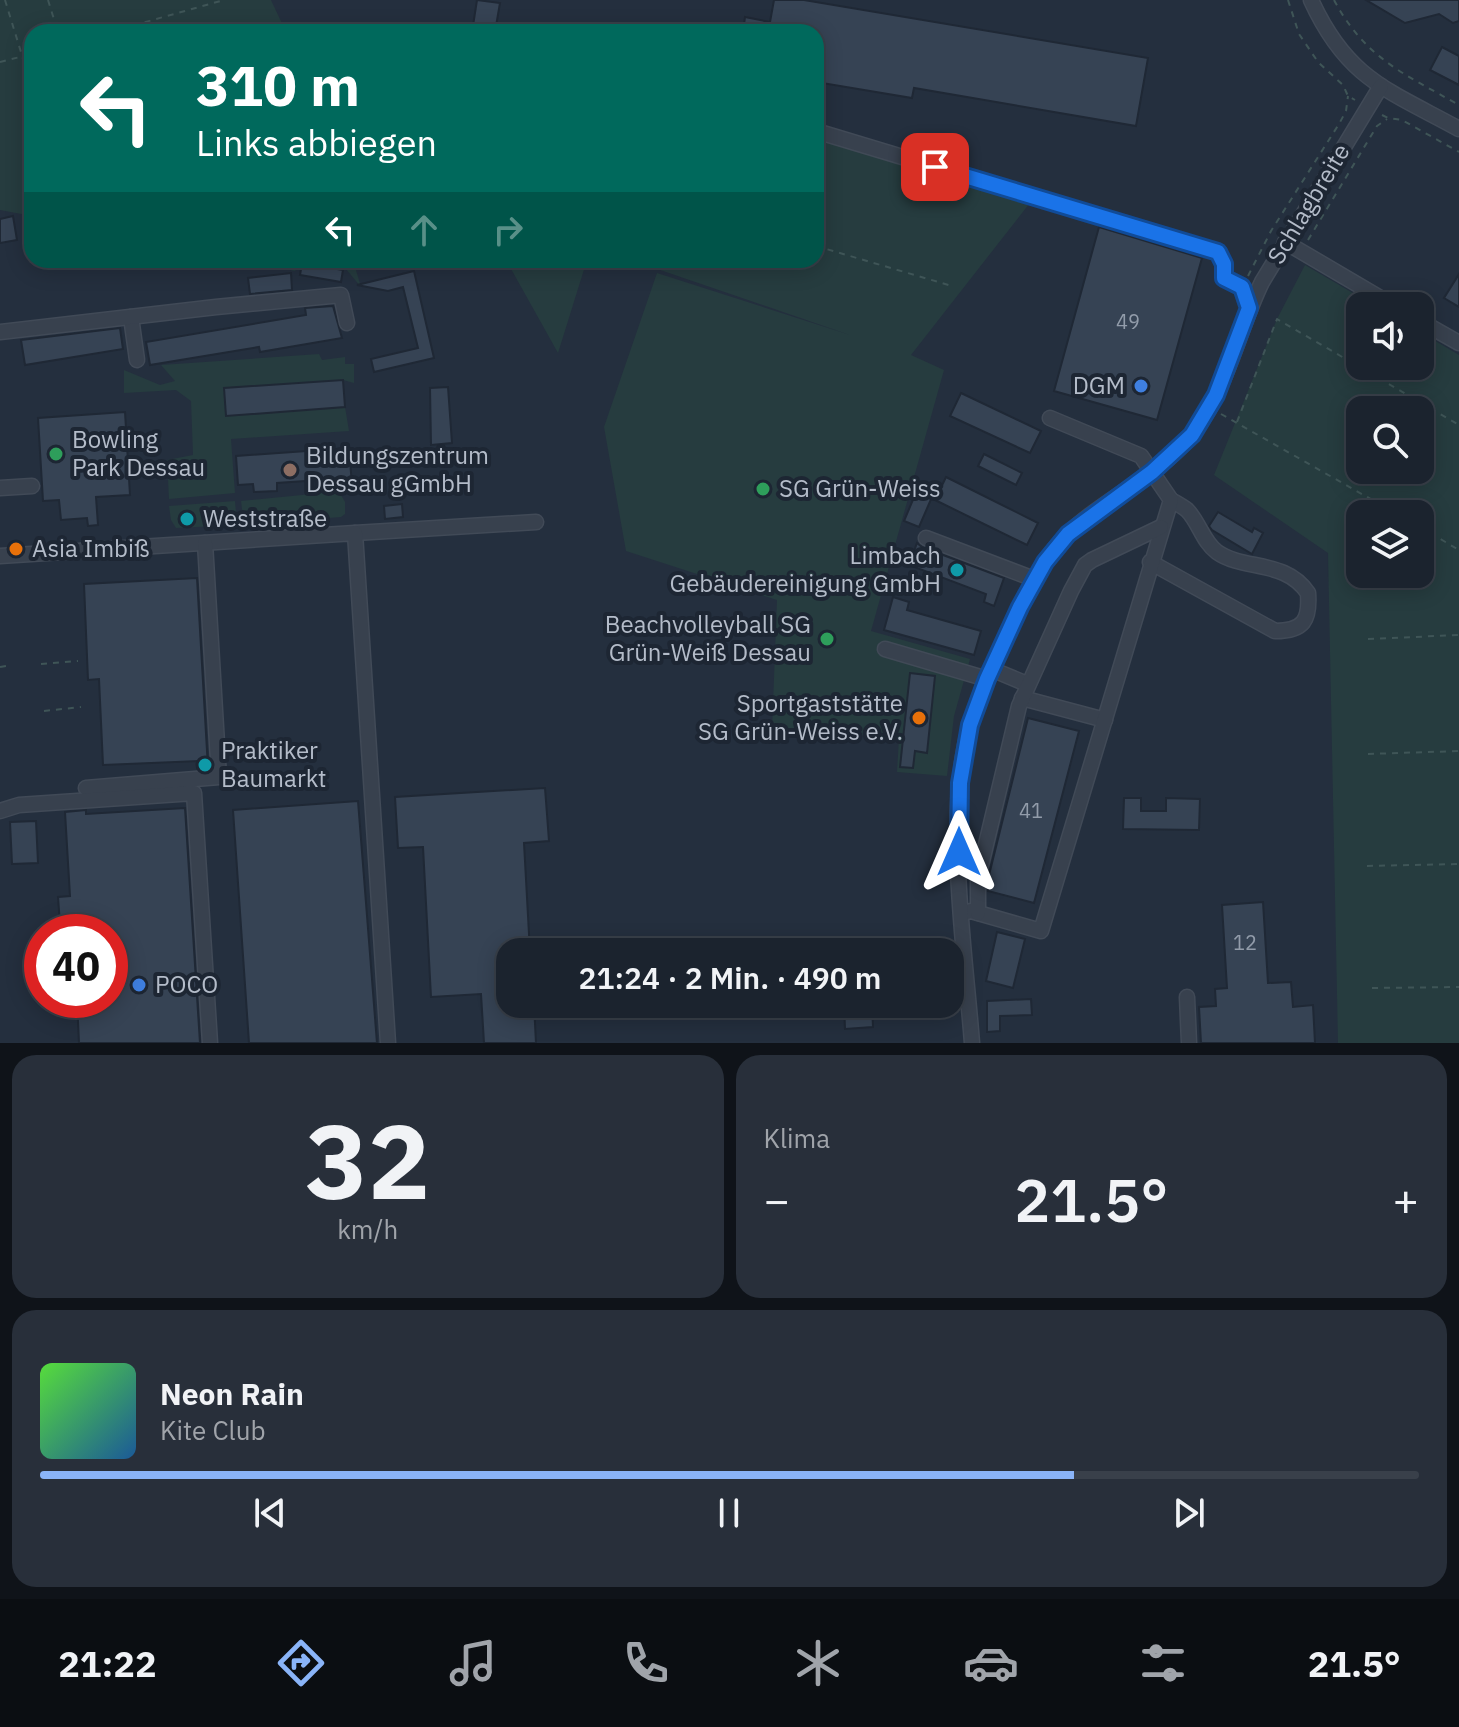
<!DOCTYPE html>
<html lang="de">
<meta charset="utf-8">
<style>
body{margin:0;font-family:"IBM Plex Sans",sans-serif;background:#282f3a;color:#f1f3f6;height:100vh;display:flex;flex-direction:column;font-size:30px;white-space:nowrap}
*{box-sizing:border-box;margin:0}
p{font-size:26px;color:#a0a4aa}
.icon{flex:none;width:44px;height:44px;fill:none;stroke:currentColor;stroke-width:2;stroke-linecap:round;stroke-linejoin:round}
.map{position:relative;height:1043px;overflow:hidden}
.sheet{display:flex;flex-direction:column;gap:12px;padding:12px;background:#0f1319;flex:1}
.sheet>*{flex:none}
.banner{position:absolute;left:24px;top:24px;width:800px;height:244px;border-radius:24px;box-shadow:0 4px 20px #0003,0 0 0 2px #39404a;background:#00695c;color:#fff;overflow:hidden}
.tools{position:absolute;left:1346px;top:292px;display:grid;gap:16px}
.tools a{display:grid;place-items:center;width:88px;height:88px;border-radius:16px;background:#1b232e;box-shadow:0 4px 20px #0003,0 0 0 2px #39404a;font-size:40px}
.speed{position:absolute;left:24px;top:914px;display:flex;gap:16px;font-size:40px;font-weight:700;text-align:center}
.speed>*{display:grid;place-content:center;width:104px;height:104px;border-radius:50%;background:#1b232e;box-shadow:0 4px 20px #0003,0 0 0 2px #39404a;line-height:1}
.speed .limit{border:12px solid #d22;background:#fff;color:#111}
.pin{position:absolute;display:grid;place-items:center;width:68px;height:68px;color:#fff;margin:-34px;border-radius:16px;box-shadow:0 4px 12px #0006}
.me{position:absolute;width:88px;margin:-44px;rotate:0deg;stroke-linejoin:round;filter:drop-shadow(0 0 6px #0008)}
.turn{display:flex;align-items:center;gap:28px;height:168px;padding:0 40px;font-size:36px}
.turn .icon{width:104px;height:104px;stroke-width:2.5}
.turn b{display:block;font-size:56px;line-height:68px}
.lanes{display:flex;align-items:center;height:76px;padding:0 40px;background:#0003;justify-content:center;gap:40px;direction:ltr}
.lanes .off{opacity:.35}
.big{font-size:60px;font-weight:600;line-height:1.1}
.sheet .widget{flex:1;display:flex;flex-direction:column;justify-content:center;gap:12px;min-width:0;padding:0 28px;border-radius:24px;background:#282f3a}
.sheet .dial{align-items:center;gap:0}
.dial b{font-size:104px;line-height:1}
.song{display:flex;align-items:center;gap:24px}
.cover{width:96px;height:96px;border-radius:12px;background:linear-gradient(135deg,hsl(110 70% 55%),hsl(210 70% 35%))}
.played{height:8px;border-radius:4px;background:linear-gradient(90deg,#8ab4f8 75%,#39404a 75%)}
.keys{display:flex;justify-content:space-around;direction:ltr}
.heat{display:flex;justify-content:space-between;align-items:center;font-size:44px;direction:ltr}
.sheet .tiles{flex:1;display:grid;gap:12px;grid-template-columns:1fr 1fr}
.widget:last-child{grid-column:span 2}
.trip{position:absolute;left:496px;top:938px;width:468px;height:80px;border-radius:24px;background:#1b232e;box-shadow:0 4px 20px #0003,0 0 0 2px #39404a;font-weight:600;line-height:80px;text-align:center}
.dock{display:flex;height:128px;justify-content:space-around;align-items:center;background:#0b0e12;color:#a0a4aa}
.dock .icon{width:56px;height:56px}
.dock .active{color:#8ab4f8}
.dock b{font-size:36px;color:#f1f3f6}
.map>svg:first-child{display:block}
</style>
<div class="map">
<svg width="1459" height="1043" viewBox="0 0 1459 1043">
<rect width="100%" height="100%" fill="#242f3e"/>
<!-- green -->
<g fill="#263c3f" fill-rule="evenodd">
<polygon points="0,0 271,0 286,32 32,32 32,216 0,210"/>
<polygon points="816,126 1040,190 911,355 944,370 871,631 970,659 954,716 947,776 897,772 899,738 772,730 777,600 626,551 604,427 657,273 850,335 631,260 816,260"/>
<polygon points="243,260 353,260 361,287 346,269 302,261 295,271"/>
<polygon points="506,260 587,260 558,353"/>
<path d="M1305,265l70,41h-15v60h60v-34l39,23v688h-121l-10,-490 -114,-78 63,-156zM1360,410h60v60h-60zM1360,514h60v60h-60z"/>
<polygon points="319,354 322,360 345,357 345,364 354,364 354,383 343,380 225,388 227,416 345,407 349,431 231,439 235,493 169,499 167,460 193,455 191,401 176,390 124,393 124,370 160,385 175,381 161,365"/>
<polygon points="332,492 341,495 345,502 345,514 341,517 244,525 241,501"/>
<polygon points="235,501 237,525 176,528 171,520 169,506"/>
</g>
<!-- building -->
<g fill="#364354" stroke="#1f2835" stroke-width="2">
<polygon points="477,0 500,3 495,32 472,32"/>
<polygon points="774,0 804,0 1148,58 1136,126 914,88 912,98 816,82 816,32 743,32 745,17 770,22"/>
<polygon points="1366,0 1459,0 1459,21 1453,23 1439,14 1405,23"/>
<polygon points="1442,47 1459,56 1459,85 1430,70"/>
<polygon points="13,216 17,240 0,243 0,219"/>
<polygon points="1099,227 1202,258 1157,420 1054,391"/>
<polygon points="302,263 343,270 341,282 300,275"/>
<polygon points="414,271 434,358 374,372 371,359 418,348 403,287 388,291 357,285"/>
<polygon points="291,273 292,290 250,294 248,278"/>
<polygon points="1459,274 1459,307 1444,298"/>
<polygon points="333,306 342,338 260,352 259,347 150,365 146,342 306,315 305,308"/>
<polygon points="120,328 123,349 25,365 21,340"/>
<polygon points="343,380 345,407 226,416 224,388"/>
<polygon points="448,387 452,443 431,445 430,388"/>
<polygon points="961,393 1041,431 1030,453 950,416"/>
<polygon points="125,412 130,495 96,497 98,525 88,526 87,518 61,520 59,500 43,501 38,418"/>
<polygon points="349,448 352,485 321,487 320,480 277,483 277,491 254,492 253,484 238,485 236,456"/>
<polygon points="984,454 1022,473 1016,485 978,466"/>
<polygon points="946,477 1038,523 1027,545 935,500"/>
<polygon points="920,483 935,490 919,527 904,521"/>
<polygon points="402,504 403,517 385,519 384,506"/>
<polygon points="1218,512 1252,532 1254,528 1263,533 1252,554 1212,530 1209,526"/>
<polygon points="917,543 922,547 1004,578 994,606 984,602 986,594 909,565"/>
<polygon points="197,578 208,768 200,768 199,761 103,765 99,679 88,680 84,584"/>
<polygon points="893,597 909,602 907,610 981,631 974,655 884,630"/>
<polygon points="910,673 935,676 927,753 915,751 913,768 900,767"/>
<polygon points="1028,718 1079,731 1034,903 988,891 988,879"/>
<polygon points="545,788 549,841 524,843 530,952 510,952 510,1004 534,1004 536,1043 484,1043 481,994 431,997 423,847 398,848 395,797"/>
<polygon points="1124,798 1141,798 1141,811 1166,811 1166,798 1200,799 1199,830 1123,829"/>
<polygon points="358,801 377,1043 249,1043 233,810"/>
<polygon points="185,808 200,1043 79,1043 77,1000 110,1000 110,932 72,932 72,923 60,924 58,897 70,896 65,812 86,810 86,814"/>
<polygon points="36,821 38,863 12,864 10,822"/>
<polygon points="1263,902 1268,983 1291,982 1293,1007 1313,1005 1315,1043 1201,1043 1199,1007 1216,1006 1215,989 1227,988 1222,905"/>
<polygon points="997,932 1025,939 1013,988 986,981"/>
<polygon points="1031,999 1032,1015 1000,1016 1000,1031 987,1032 987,1001"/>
<polygon points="844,1004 872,1004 873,1027 845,1029"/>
</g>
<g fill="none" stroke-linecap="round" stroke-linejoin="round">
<defs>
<g id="minor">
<path d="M1311,0c36,79 77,90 148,129"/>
<polyline points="816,131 1218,252 1224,264 1224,278 1242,287 1249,308"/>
<polyline points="1285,242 1394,306"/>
<polyline points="131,317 137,360"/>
<polyline points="1420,321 1459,343"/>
<polyline points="0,332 216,307 341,295 347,323"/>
<polyline points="0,488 32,486"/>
<polyline points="355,533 536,522"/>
<polyline points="926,538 1034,579"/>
<polyline points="0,556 355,533 388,1043"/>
<path d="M1150,562l125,69c29,0 35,-11 33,-38 -23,-34 -64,-22 -91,-41 -14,-10 -18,-30 -30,-42 -5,-4 -11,-7 -16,-10"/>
<polyline points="885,649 987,679"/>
<polyline points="991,669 1027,684"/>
<polyline points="1022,698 1105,720"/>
<polyline points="86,788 219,777 205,543"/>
<polyline points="0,811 19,805 194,793 210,1043"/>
<polyline points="962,913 971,911 1041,931 1171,500 1141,456 1050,418"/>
<polyline points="978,913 978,878 1019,706 1071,591 1085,565 1092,560 1161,527"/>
<polyline points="1187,997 1189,1043"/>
<path d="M972,1043c-7,-91 -25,-209 -7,-297 7,-38 24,-73 40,-108 15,-31 29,-63 50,-90 35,-43 90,-63 128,-103 42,-44 53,-110 79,-163l119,-196"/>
</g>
</defs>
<!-- minor casing -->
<use href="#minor" stroke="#414a57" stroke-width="17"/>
<!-- path -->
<g stroke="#3f5557" stroke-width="2" stroke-dasharray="6 6" stroke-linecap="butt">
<polyline points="5,0 32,88"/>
<polyline points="48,0 58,32"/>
<polyline points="1288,0 1299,34 1318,62 1343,85 1348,96 1355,100"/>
<path d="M1334,0c31,58 70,74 125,105"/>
<polyline points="110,32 224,0"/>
<polyline points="0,62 32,54"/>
<polyline points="1382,115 1388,118 1402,120 1459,152"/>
<polyline points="1308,240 1377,126 1387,119"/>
<polyline points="816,246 952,286"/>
<polyline points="1248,276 1271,231 1339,124 1346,111 1348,96"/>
<polyline points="1221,414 1397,514"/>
<polyline points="1237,422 1277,319 1459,425"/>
<polyline points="1420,527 1459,550"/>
<polyline points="1368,639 1459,635"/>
<polyline points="41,664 78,661"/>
<polyline points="0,667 6,666"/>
<polyline points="44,711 81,707"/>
<polyline points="1368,754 1459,751"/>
<polyline points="1367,866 1459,864"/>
<polyline points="1372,988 1459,987"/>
</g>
<!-- minor -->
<use href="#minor" stroke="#38414e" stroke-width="14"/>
</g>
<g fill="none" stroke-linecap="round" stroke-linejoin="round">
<defs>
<polyline id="route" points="935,167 1218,252 1224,264 1224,278 1242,287 1249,308 1216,395 1192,435 1152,472 1068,534 1045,562 1020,607 987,679 970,725 960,783 959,852"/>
</defs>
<!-- route casing -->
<use href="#route" stroke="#114b97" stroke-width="20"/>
<!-- route -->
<use href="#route" stroke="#1a73e8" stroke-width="14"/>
</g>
<!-- markers -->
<g fill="#3f7fe0" stroke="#1d2633" stroke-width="3">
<circle cx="1141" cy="386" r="8"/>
<circle cx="139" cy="985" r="8"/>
</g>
<g fill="#2e9e5b" stroke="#1d2633" stroke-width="3">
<circle cx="56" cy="454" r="8"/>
<circle cx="763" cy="489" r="8"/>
<circle cx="827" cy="639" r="8"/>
</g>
<circle fill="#8d6e63" stroke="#1d2633" stroke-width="3" cx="290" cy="470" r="8"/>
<g fill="#0f9aa8" stroke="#1d2633" stroke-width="3">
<circle cx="187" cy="519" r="8"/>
<circle cx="957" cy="570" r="8"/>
<circle cx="205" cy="765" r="8"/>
</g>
<g fill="#e8710a" stroke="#1d2633" stroke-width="3">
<circle cx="16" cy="549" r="8"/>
<circle cx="919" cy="718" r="8"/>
</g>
<g text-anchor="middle" stroke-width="8" stroke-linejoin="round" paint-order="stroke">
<!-- number labels -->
<g font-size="20" fill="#929caa">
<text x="1128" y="329">49</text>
<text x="1031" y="818">41</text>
<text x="1245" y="950">12</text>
</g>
<!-- street labels -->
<g font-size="24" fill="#b4bcc9" stroke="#1d2633">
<text transform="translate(1309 204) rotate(-59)" y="8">Schlagbreite</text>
</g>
<!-- poi labels -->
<g font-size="24" fill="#b4bcc9" stroke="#1d2633" text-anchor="start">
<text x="1125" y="394" text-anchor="end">DGM</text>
<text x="72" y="448">Bowling<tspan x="72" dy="28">Park Dessau</tspan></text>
<text x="306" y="464">Bildungszentrum<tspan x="306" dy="28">Dessau gGmbH</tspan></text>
<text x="779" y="497">SG Grün-Weiss</text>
<text x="203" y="527">Weststraße</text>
<text x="32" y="557">Asia Imbiß</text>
<text x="941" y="564" text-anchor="end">Limbach<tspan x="941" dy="28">Gebäudereinigung GmbH</tspan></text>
<text x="811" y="633" text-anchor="end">Beachvolleyball SG<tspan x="811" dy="28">Grün-Weiß Dessau</tspan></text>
<text x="903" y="712" text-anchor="end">Sportgaststätte<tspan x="903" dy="28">SG Grün-Weiss e.V.</tspan></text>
<text x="221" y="759">Praktiker<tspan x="221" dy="28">Baumarkt</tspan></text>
<text x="155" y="993">POCO</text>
</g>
</g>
</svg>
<div class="tools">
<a><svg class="icon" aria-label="sound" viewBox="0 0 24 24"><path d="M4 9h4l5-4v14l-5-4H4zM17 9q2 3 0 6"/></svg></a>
<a><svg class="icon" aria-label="search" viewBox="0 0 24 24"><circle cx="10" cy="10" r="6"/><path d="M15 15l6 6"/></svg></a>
<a><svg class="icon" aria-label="layers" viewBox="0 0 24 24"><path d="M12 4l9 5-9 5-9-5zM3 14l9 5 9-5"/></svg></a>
</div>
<div class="speed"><div class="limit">40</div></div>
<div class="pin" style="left:935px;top:167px;background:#d93025"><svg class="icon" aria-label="arrive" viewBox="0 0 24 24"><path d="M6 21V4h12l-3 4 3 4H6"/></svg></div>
<svg class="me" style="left:959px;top:852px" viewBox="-20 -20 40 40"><path d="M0-17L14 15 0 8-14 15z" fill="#1a73e8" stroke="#fff" stroke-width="4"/></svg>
<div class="trip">21:24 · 2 Min. · 490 m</div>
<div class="banner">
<div class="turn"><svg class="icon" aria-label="left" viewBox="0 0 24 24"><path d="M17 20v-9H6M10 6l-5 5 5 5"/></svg><div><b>310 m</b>Links abbiegen</div></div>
<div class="lanes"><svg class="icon" aria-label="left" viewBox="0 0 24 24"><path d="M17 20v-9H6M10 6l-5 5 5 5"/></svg><svg class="icon off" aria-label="ahead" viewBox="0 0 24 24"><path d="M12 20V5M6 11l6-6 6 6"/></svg><svg class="icon off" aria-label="right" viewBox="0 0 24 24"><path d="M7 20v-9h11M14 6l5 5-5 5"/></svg></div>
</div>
</div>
<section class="sheet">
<div class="tiles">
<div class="widget dial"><b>32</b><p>km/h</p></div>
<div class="widget"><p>Klima</p>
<div class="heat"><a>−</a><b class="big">21.5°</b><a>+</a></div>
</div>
<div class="widget">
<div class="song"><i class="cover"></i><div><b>Neon Rain</b><p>Kite Club</p></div></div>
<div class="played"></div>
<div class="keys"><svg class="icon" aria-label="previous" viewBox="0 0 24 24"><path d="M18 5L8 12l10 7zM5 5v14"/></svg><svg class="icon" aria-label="pause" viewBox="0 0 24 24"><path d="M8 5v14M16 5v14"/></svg><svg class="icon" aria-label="next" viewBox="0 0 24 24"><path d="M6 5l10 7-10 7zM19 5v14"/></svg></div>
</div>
</div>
</section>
<nav class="dock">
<b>21:22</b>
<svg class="icon active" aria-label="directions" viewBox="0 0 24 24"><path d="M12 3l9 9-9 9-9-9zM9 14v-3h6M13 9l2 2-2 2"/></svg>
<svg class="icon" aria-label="music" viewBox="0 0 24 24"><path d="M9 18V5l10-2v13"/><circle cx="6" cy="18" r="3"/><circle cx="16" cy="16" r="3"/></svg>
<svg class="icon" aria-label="phone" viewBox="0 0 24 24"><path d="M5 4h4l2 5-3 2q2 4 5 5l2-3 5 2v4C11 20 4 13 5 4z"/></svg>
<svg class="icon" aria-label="climate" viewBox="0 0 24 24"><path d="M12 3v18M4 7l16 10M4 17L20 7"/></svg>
<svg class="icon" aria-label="car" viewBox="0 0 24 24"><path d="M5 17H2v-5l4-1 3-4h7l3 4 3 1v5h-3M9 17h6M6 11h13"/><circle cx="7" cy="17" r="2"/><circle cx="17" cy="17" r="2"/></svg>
<svg class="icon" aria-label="filters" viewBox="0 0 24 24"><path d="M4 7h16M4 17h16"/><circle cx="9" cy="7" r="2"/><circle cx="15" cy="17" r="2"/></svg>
<b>21.5°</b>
</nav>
